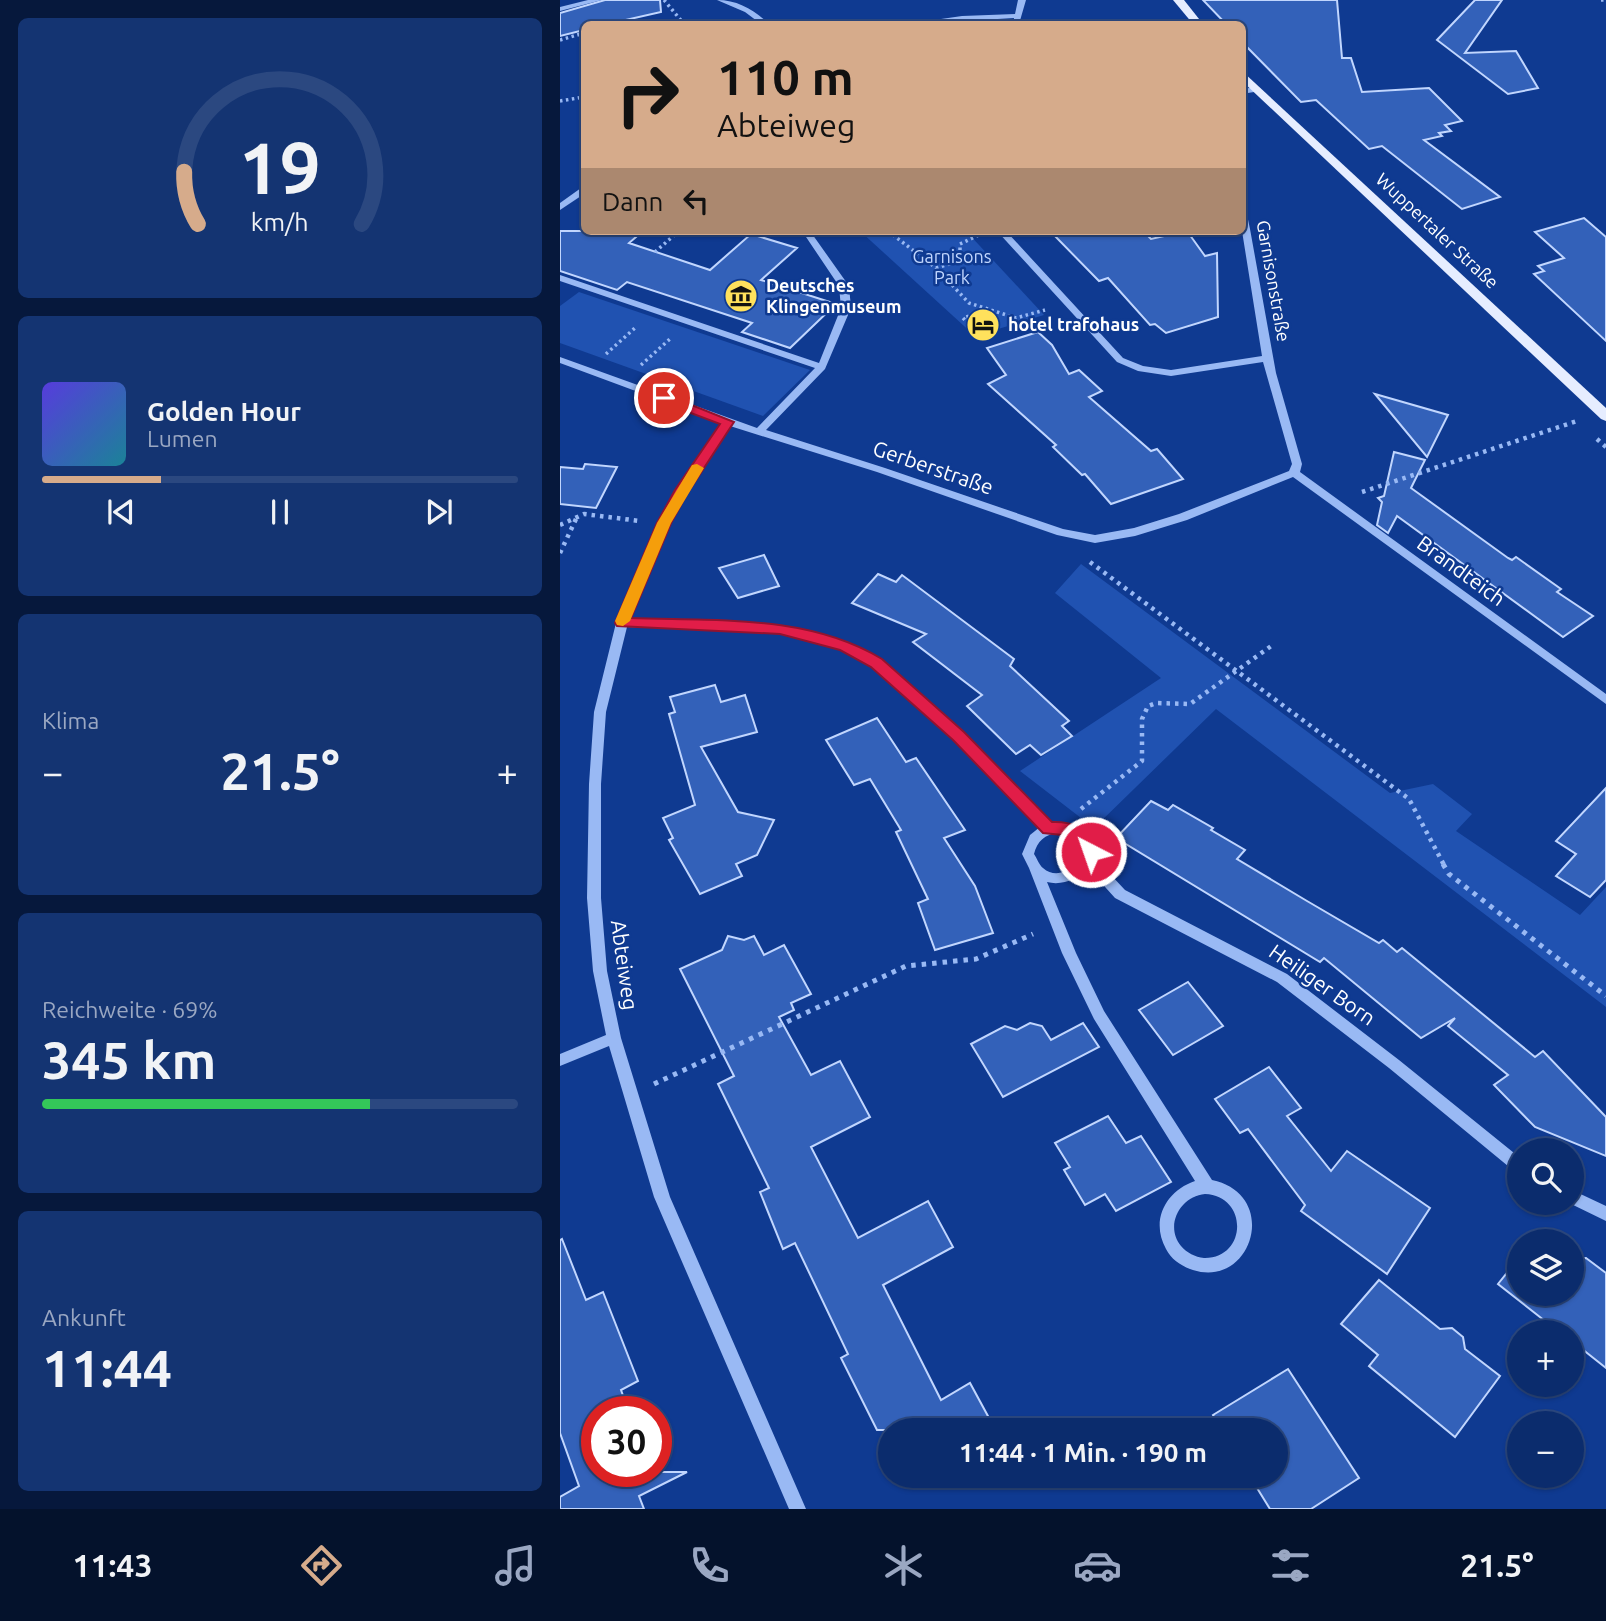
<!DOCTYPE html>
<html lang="de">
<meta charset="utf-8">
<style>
body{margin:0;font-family:Ubuntu,sans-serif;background:#143472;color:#f1f3f6;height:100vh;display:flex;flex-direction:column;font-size:26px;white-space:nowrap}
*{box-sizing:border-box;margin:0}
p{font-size:23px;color:#9aa7c2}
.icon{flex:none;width:38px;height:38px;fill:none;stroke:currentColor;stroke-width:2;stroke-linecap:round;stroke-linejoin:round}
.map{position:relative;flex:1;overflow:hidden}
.sheet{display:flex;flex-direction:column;gap:18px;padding:18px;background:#06183c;width:560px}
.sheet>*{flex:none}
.banner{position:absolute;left:21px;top:21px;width:665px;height:214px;border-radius:10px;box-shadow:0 2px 5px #0004,0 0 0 2px #2b4880;background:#d6ab8b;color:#111;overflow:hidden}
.tools{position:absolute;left:947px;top:1138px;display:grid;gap:14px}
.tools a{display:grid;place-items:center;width:77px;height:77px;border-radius:50%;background:#0b2c6d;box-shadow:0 2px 5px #0004,0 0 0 2px #2b4880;font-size:35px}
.speed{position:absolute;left:21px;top:1396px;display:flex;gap:14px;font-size:35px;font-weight:700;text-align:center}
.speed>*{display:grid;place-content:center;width:91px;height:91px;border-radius:50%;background:#0b2c6d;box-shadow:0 2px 5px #0004,0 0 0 2px #2b4880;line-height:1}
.speed .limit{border:10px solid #d22;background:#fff;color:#111}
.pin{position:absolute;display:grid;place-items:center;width:60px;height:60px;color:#fff;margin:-30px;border:4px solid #fff;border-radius:50%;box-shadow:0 2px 7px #0007}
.me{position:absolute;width:77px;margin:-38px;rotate:319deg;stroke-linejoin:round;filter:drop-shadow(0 0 5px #0008)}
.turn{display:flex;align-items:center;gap:24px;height:147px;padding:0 21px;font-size:32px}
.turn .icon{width:91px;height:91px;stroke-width:2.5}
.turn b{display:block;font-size:49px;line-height:60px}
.then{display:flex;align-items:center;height:66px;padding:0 21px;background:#0003;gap:14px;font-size:26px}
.big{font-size:52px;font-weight:600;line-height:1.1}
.sheet .widget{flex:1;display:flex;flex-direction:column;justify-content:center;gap:10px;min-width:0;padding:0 24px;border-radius:10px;background:#143472}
.sheet .dial{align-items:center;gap:0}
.dial svg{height:182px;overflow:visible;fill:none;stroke:#2b4880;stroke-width:7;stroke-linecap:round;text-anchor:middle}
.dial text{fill:#f1f3f6;stroke:none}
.song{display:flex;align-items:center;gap:21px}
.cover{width:84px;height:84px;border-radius:10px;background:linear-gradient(135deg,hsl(250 70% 55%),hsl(190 70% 35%))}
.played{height:7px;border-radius:4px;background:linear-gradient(90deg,#d6ab8b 25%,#2b4880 25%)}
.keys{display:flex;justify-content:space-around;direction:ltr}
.heat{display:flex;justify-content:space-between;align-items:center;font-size:38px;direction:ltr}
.charge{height:10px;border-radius:5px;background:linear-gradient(90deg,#34c759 69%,#2b4880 0)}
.trip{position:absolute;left:318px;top:1418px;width:410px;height:70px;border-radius:35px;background:#0b2c6d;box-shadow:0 2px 5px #0004,0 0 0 2px #2b4880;font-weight:600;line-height:70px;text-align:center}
.tab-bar{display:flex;height:112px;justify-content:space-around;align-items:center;background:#04122c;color:#9aa7c2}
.tab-bar .icon{width:49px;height:49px}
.tab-bar .on{color:#d6ab8b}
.tab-bar b{font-size:32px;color:#f1f3f6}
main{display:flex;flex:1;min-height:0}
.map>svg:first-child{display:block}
</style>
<main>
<section class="sheet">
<div class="widget dial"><svg viewBox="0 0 100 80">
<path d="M14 69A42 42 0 1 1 86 69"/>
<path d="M14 69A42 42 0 0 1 8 46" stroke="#d6ab8b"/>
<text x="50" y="56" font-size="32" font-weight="700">19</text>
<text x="50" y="72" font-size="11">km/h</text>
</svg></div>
<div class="widget">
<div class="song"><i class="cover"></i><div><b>Golden Hour</b><p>Lumen</p></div></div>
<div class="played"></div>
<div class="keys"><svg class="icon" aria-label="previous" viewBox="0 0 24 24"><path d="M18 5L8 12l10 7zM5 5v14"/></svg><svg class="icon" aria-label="pause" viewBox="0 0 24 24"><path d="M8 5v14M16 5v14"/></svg><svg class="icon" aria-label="next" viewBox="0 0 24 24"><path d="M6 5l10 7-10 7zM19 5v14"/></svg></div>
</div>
<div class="widget"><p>Klima</p>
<div class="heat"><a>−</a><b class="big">21.5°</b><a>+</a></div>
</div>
<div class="widget"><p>Reichweite · 69%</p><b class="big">345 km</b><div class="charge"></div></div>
<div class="widget"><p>Ankunft</p><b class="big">11:44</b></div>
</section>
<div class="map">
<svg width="1046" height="1509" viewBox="0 0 1046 1509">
<rect width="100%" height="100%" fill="#0f3a91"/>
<!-- green -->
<g fill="#2052b1">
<polygon points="300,231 406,231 484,315 415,336"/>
<polygon points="19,292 250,370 203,416 0,343 0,306"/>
<polygon points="521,564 830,793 873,784 912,814 896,831 1020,915 1046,887 1046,1007 656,709 534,828 460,771 601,678 495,593"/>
</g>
<!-- building -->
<g fill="#3361b9" stroke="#c1d6fe" stroke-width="2">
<polygon points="45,0 100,0 101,12 48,24 24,24 24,30 0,36 0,13"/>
<polygon points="643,0 777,0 782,58 791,58 802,92 869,88 902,121 885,125 891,131 879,133 882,136 864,140 940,197 902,209 822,146 809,149 756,100 741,102 682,42 682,24 666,24"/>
<polygon points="915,0 942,0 905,53 956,51 978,88 948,94 877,40"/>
<polygon points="1024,218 1046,237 1046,341 974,274 984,271 978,266 1004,258 975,232"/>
<polygon points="0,231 83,231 69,243 150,270 191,234 237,248 201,280 276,304 230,348 182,332 192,323 67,282 57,290 0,271"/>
<polygon points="490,231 583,231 591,239 627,231 645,256 657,253 658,317 606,333 595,324 590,325 548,278 539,281"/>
<polygon points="478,332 492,345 509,374 519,370 542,391 529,397 591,451 597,449 623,479 551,504 525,474 522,475 493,447 496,445 428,384 446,375 427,348"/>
<polygon points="815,394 888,415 867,457"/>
<polygon points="834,452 865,460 851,488 948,558 952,560 956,557 1001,589 997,592 1033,616 1003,637 837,516 828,533 817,525 822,502 818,498 824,496"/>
<polygon points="25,464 57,467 36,508 0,504 0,467 23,469"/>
<polygon points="204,555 219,586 178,598 159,568"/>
<polygon points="318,574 336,582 342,575 454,659 450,666 509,721 502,726 512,736 481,755 470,745 456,754 407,706 422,695 353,642 366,634 292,603"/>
<polygon points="155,685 161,702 185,695 197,732 141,747 178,812 214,820 197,855 176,864 182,876 140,894 109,840 113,838 103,818 135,805 109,714 115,712 110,697"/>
<polygon points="317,718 346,762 356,758 405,830 384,838 415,886 433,933 375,950 358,903 368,899 336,832 341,830 310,779 294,785 266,740"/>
<polygon points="1046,788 1046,880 1030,897 996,876 1016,854 996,841"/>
<polygon points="591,801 608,810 613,805 653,828 651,830 685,850 677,859 747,901 819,943 823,940 837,952 842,948 975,1057 983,1051 1046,1117 1046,1156 975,1127 934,1085 948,1075 888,1026 895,1018 861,1038 764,958 760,962 556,838"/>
<polygon points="168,936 184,940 194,936 204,955 224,945 251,994 231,1003 234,1010 219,1017 251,1075 280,1061 310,1117 251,1147 298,1238 368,1201 393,1247 323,1285 381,1400 410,1383 429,1418 409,1430 317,1430 281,1358 288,1354 235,1243 223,1249 200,1192 209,1188 158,1084 174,1076 120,969 162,950"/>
<polygon points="628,982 663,1026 613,1055 579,1010"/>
<polygon points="470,1023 482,1026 491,1040 523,1023 539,1047 443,1097 411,1044 445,1026 457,1030"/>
<polygon points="709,1067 741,1108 727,1116 771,1171 787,1151 870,1208 827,1274 741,1211 745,1205 688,1129 680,1133 655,1099"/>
<polygon points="548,1116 566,1143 581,1136 611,1182 556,1211 545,1194 525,1205 504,1170 510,1167 495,1143"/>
<polygon points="2,1239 26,1300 43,1292 78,1381 61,1390 69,1412 37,1412 37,1472 127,1472 79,1496 84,1509 0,1509 0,1497 19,1486 0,1433 0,1240"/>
<polygon points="1026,1258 1046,1273 1046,1368 1012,1341 1012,1332 999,1332 938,1284 954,1264 959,1264 959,1293 1012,1293 1012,1259"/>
<polygon points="819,1280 880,1329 892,1328 903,1337 905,1349 940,1376 895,1437 809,1366 818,1355 781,1324"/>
<polygon points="728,1369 799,1478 751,1509 710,1509 689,1475 716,1475 716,1430 662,1430 653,1415"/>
</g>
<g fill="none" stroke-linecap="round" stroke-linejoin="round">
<!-- path-far2 -->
<g stroke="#99b9f4" stroke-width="3.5" stroke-dasharray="2.5 3.5" stroke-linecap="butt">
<polyline points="104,0 124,24"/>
<polyline points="1041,0 1046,0"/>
<polyline points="140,24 154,21"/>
<polyline points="0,40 24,33"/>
<polyline points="0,101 24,97"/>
<polyline points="20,120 24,119"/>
<polyline points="328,231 376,268 409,303 456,318 485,310"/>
<polyline points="95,252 119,231"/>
<polyline points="376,268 400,261 400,244 421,234"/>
<polyline points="417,333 403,318 429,310"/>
<polyline points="46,354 76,327"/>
<polyline points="81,365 111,338"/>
</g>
<!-- path-far1 -->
<g stroke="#99b9f4" stroke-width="4.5" stroke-dasharray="3.5 5" stroke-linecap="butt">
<polyline points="1037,439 1046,447"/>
<polyline points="802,492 1017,421"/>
<polyline points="0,525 24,514 80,521"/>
<polyline points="0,553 16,519"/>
<polyline points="530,562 849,799 884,865"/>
<polyline points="521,809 582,761 582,719 588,706 596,703 630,704 714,644"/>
</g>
<!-- path -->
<g stroke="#99b9f4" stroke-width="5" stroke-dasharray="4.5 6" stroke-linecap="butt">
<polyline points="883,864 889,874 1046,996"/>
<polyline points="94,1084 346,966 416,959 473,934"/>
</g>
<!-- minor -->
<g fill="#99b9f4" fill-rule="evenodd">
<polygon points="28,0 42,0 0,11 0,7"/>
<path d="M157,0c21,0 37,10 52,24h-8l-16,-12z"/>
<polygon points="458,0 466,0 459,24 453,24 454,18 356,24 360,22 402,16 455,14"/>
<polygon points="697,87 701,89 700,91 682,94 682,89"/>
<polygon points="21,188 24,188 24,194 0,210 0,203"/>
<path d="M682,207l4,3 4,19 26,144 26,91 -2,8 306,222v10l-313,-227 -106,43 -52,16 -40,7 -38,-8 -180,-63 -147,-46 -45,68 -16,29 -40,96 151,6 68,17 33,18 82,73 89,90c18,-3 35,7 44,21l-1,14 30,32 162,84 112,86 120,97v16l-5,-2 -125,-103 -112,-86 -162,-84 -27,-30c-10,11 -26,18 -41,14l29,71 28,58 108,169c70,15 39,112 -22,89 -10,-4 -19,-10 -24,-20 -16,-29 0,-58 29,-68l-101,-162 -32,-66 -33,-85 -7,-14 8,-19 10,-8 -85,-88 -82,-73 -32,-18 -61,-15 -153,-6 -21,85 -5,72v114l6,73 14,67 49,159 136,312h-17l-135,-312 -45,-151 -49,20v-12l46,-19 -13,-64 -6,-73 2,-114 5,-72 22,-89 43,-100 17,-32 46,-68 -162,-60v-6l197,71 58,-60 -255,-87v-6l259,88 22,-55 -2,-22 -37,-55h8l39,55 2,22 -26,61 -59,61 119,38 178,61 32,6 39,-7 45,-14 110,-43 3,-7 -29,-102 -92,14 -33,-5 -21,-9 -120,-131h9l117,127 20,8 28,4 91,-14 -20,-125zM498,832l18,5 7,8c-1,18 -23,38 -40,23 -4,-3 -6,-10 -9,-14 3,-13 11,-19 24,-22zM645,1194c44,2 42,65 -1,64 -9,-1 -17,-5 -23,-12 -17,-21 0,-50 24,-52z"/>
<polygon points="1012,1190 1046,1206 1046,1221 1007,1202 1012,1202"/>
</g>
<!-- major -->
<g fill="#e6edff" fill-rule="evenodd">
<polygon points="613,0 624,0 643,24 633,24"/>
<polygon points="682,71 1046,408 1046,421 1041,419 682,81"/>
</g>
</g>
<!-- route -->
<path fill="#e11d48" stroke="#92132f" stroke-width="2" d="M104,394l70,28 -47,72 -16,29 -40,95c84,3 177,-4 251,41l82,73 88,90c19,-1 55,9 45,35h-12l-4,-11 -9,-10 -29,-3 -90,-93 -82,-73 -31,-17 -60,-16 -163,-8 -2,-3 42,-100 18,-33 45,-66 -61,-23 -2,-3z"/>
<!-- slow -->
<polygon fill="#f59e0b" points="137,464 144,468 111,523 70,621 63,626 57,625 55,621 97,523 132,465"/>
<!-- icons -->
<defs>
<symbol id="museum-disc" viewBox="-11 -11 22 22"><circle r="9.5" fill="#ffe15c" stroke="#0f3a91"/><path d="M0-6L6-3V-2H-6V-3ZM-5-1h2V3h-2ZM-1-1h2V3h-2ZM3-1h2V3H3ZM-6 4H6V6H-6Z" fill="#111"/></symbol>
<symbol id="hotel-disc" viewBox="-11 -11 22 22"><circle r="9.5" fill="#ffe15c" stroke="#0f3a91"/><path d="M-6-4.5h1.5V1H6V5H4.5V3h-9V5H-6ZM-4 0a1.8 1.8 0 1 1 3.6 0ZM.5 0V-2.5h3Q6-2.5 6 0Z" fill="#111"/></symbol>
</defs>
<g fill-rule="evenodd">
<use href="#museum-disc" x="162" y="277" width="38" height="38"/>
<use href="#hotel-disc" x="404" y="306" width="38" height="38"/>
</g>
<g text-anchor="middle" stroke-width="5" stroke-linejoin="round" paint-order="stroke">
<!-- far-street labels -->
<g font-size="18" fill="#fff" stroke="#0f3a91">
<text transform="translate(877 231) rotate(43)" y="6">Wuppertaler Straße</text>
<text transform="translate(713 281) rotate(80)" y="6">Garnisonstraße</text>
</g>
<!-- far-park labels -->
<g font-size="18" fill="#c1d6fe" stroke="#0f3a91">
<text x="392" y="263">Garnisons<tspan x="392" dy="21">Park</tspan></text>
</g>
<!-- far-poi labels -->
<g font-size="18" font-weight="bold" fill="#fff" stroke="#0f3a91" text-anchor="start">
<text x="206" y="292">Deutsches<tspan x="206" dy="21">Klingenmuseum</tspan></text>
<text x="448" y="331">hotel trafohaus</text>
</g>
<!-- street labels -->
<g font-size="21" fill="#fff" stroke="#0f3a91">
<text transform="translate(373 468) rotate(19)" y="7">Gerberstraße</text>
<text transform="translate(901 571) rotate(36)" y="7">Brandteich</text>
<text transform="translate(64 965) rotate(82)" y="7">Abteiweg</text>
<text transform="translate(762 985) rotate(35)" y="7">Heiliger Born</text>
</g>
</g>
</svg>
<div class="tools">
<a><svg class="icon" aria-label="search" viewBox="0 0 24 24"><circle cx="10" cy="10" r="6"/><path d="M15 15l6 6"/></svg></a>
<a><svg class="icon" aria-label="layers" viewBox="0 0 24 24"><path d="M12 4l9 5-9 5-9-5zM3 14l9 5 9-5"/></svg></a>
<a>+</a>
<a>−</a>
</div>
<div class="speed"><div class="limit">30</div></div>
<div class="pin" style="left:104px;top:398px;background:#d93025"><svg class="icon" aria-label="arrive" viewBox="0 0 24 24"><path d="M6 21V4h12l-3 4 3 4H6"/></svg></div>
<svg class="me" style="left:531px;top:852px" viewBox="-20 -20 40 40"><circle r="17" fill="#e11d48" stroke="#fff" stroke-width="3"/><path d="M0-11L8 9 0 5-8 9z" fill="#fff"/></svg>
<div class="trip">11:44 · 1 Min. · 190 m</div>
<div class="banner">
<div class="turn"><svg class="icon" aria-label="right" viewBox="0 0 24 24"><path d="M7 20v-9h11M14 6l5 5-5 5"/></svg><div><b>110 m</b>Abteiweg</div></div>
<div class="then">Dann<svg class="icon" aria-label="left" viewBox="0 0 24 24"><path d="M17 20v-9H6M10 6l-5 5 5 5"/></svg></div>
</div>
</div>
</main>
<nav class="tab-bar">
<b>11:43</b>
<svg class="icon on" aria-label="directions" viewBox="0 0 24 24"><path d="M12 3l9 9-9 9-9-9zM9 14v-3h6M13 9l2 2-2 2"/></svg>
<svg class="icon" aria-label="music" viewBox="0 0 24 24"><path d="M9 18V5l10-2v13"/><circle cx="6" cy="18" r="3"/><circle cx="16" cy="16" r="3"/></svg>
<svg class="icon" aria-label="phone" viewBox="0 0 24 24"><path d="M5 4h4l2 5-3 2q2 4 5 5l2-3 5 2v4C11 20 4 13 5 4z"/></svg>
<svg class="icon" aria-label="climate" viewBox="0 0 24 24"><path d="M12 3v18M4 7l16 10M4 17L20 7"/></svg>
<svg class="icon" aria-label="car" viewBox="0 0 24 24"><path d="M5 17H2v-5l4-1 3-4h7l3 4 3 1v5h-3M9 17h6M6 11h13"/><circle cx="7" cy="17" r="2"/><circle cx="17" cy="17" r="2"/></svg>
<svg class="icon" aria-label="filters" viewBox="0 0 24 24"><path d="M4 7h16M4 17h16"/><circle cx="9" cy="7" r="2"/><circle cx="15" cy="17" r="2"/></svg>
<b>21.5°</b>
</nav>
